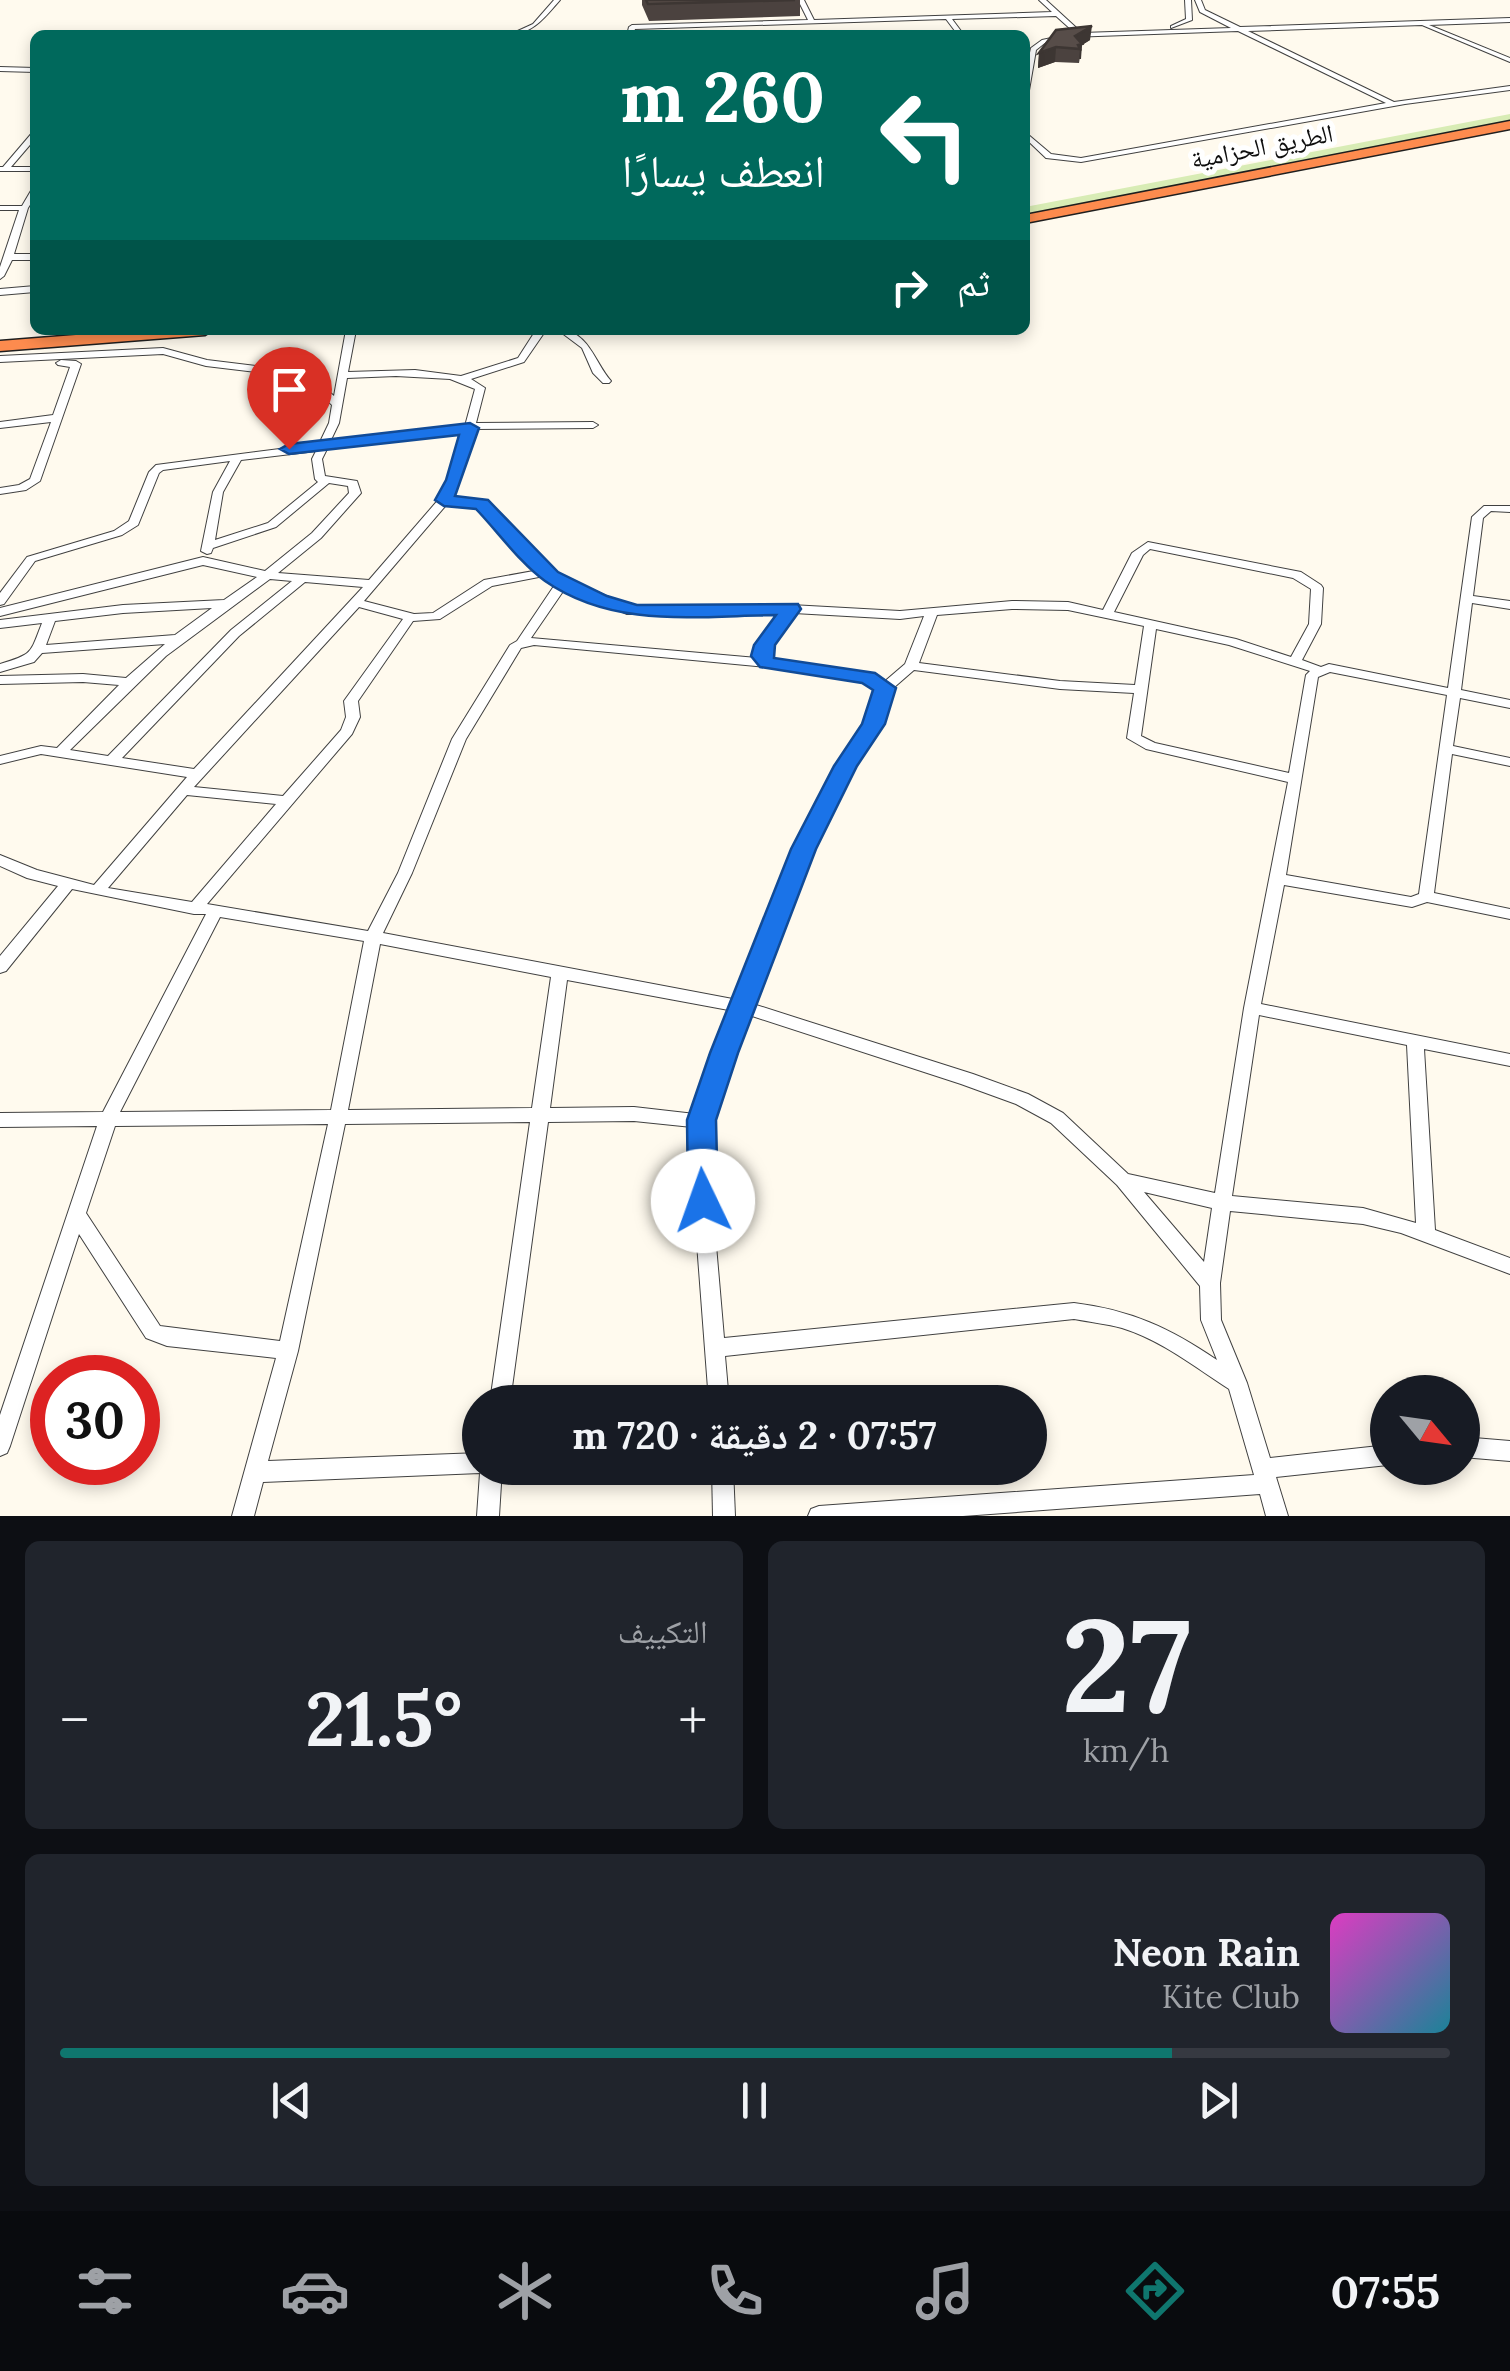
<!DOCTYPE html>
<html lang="ar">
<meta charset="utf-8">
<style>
body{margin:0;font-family:Lora,"Noto Naskh Arabic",serif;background:#20242c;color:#f1f3f6;direction:rtl;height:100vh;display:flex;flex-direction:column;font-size:38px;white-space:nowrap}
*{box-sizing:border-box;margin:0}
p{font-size:32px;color:#9ea1a6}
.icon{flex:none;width:55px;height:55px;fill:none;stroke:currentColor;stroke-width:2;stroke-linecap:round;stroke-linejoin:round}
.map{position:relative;height:1516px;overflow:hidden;direction:ltr}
.panel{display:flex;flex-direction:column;gap:25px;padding:25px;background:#0d0f14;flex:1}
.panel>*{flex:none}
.hud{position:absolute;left:30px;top:30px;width:1000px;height:305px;border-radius:15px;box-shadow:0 5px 15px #0003;direction:rtl;background:#00695c;color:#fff;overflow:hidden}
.needle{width:65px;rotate:119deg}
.fabs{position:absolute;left:1370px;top:1375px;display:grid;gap:20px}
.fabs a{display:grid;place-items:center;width:110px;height:110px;border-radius:50%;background:#171b24;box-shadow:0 5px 15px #0003;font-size:50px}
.speed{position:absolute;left:30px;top:1355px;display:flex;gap:20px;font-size:50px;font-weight:700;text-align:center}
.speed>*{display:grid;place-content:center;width:130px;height:130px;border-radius:50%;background:#171b24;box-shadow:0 5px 15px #0003;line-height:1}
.speed .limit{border:15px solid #d22;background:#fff;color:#111}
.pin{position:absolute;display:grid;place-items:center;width:85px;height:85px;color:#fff;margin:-102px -42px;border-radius:50% 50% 50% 0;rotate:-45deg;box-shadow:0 0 10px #0007}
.pin .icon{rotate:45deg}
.me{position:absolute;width:110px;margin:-55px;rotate:357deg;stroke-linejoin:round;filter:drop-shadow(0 0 8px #0008)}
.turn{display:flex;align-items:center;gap:35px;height:210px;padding:0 40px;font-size:45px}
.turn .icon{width:130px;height:130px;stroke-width:2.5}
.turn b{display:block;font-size:70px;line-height:85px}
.then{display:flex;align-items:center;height:95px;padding:0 40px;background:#0003;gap:20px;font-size:38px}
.big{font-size:75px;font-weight:700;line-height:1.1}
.panel .tile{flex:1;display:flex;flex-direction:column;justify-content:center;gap:15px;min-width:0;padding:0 35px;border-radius:15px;background:#20242c}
.panel .dial{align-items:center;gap:0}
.dial b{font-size:130px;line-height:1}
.song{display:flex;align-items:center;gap:30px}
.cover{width:120px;height:120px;border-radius:15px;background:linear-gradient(135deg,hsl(310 70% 55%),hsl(190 70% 35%))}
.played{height:10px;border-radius:5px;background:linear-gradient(90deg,#0f766e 80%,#363941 80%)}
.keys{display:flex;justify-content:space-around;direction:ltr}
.heat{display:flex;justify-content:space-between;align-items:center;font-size:55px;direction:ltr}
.panel .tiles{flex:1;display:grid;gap:25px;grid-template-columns:1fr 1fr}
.tile:last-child{grid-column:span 2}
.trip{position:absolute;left:462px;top:1385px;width:585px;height:100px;border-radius:50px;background:#171b24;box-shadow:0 5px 15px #0003;font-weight:700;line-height:100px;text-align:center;direction:rtl}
.dock{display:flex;height:160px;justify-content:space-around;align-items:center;background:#090b0e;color:#9ea1a6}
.dock .icon{width:70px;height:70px}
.dock .current{color:#0f766e}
.dock b{font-size:45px;color:#f1f3f6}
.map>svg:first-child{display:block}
</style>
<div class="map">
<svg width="1510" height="1516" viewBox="0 0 1510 1516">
<rect width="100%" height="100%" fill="#fffaee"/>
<!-- green -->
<polygon fill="#d8ecb5" points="1510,114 1510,121 1025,215 1025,207"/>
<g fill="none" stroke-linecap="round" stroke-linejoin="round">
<defs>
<g id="street">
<path d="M554,0h6c-15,17 -27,34 -51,35l24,-11z"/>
<polygon points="798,0 804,0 814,20 1052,12 1039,0 1046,0 1082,33 1231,28 1200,12 1195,0 1201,0 1205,10 1240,27 1510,18 1510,22 1429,25 1510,58 1510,62 1422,25 1248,31 1394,102 1510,86 1510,90 1405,104 1081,162 1046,158 1025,138 1025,132 1051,154 1081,158 1386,103 1238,31 1070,37 1046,42 1036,50 1028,96 1025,98 1025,76 1031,48 1042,40 1075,33 1056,16 952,19 964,35 958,35 946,19 635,29 633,35 627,35 629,27 632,25 808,20"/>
<polygon points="1185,0 1191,0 1192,20 1171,28 1171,26 1186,19"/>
<polygon points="0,67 35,68 35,72 0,71"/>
<polygon points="32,133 35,133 35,139 11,167 35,167 35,171 0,171 0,167 3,167"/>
<polygon points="32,189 35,189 35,197 28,208 14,254 35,254 35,260 12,260 4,276 0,279 0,267 19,210 0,210 0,206 22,206"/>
<polygon points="35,286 35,292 0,295 0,289"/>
<path d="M346,330h10l-8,42 67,-2 46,6 57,-18 18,-28h10l-22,32 -53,17 14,9 -9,35 117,-1 5,3 -5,3 -119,1 -14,50 -9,18 34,5 70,71 74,33 162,-1 109,6 112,-10 56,1 35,8 29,-57 16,-11 153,30 20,13 2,3 -2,36 -19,36 19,7 8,-3 119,24 24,-171 12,-11h26v6l-19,-1 -8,7 -10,78 37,5v8l-38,-6 -11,87 49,10v8l-50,-10 -7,48 57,12v8l-58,-12 -18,139 76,16v10l-83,-17 -15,5 -128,-22 -23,119 249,50v12l-86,-17 11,181 75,28v16l-109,-41 -38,-9 -133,-13 -10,72 1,37 26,63 23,75 118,-13v20l-112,12 12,39h-22l-6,-22 -297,22h-155l3,-7 8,-3 435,-31 -25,-86c-34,-22 -68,-49 -107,-61 -15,-4 -32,-6 -48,-9l-349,37 4,46h-20l-18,-238 1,-37 -58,-6 -86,1 -38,280h-20l40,-280 -185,2 -47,227 -30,110 212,-8v15h22l-3,48h-22l3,-43 -217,9 -9,34h-22l44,-158 -109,-12 -21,-8 -67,-104 -69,212 -3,7 -7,3v-41l97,-289 -97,1v-14l103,-1 103,-198h-12l-122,-25 -66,82 -6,2v-17l58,-70 -31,-8 -27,-12v-11l37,15 57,15 93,-108 -146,-23 -41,10v-8l41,-10 16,2 62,-63 -36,-3 -83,2v-8l83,-2 43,4 39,-34 -123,9 -8,9 -34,10v-8c33,-10 30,-10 42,-41l-42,5v-8l123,-15 101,-5 33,-23 -54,-12 -203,51v-8l203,-51 62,14 47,-38 37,-40 -1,-7 -19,-3 -53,44 -63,21 -2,5 -4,1 -6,-3 12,-59 17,-31 -67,9 -4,3 -21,52 -16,10 -87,26 -31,43 -4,1v-12l27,-36 87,-26 15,-10 20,-49 7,-7 163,-21 10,-21 3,-18 -25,-23 -16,-6 -85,-10 -43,-12 -163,8v-6l163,-8 44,12 89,11 17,7 21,18zM396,376l54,3 25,10 -10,37 -135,16 9,-19 8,-45zM463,432l-13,47 -11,20 -70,81 -91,-7 43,-35 40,-45 -4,-12 -32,-5 -3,-17 5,-10zM316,451l-4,8 3,20 3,3 -50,41 -53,17 8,-48 18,-32zM447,504l31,3 61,63 -55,10 -51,33 -19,1 -50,-13zM1150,549l143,29 18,11 -2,35 -18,33 -55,-18 -122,-27 29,-57zM544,576l12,7 -39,58 -7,4 -58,94 -54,134 -30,58 -161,-27 145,-170 8,-17 -2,-16 55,-80 27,-2 52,-33zM270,579l22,2 -61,49 -123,126 -38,-6 96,-94zM305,582l58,5 -169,182 -72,-11 117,-122zM566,587l61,27 155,-1 -23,32 -3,11 1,2 -226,-20zM359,607l44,12 -59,82 2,16 -5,13 -58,66 -89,-9zM212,608l-37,27 -129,10 9,-24 68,-8zM1012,609l56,1 76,16 -9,59 -75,-4 -141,-18 18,-48zM794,613l106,6 24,-3 -19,48 -21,18 -16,-8 -97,-14 -3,-4 3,-11zM1156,629l73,16 81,26 -4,4 -17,98 -134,-30 -14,-7zM534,645l233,22 97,14 14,8 -11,35 -28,42 -43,83 -58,151 -355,-67 29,-60 54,-134 55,-91zM914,670l146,19 74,4 -7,45 19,11 142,33 -44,226 -29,185 -87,-19 -65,-61 -35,-19 -55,-20 -220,-70 57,-155 43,-83 28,-42 10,-34zM1330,672l117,23 -28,199 -8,3 -125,-22 32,-198zM187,795l89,9 -84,98 -84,-14zM220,917l144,24 -33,169 -211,2zM380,944l171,33 -19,131 -184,2zM567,980l167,31 -39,103 -61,-7 -84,1zM749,1015l212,69 55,20 35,19 66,62 83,101 1,34 16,40c-47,-32 -86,-50 -143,-57l-350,35 -15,-174 1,-43zM1259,1015l148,30 9,178 -53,-15 -131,-12zM328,1124l-48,217 -120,-15 -74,-113 29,-87zM1144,1192l68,16 -8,54z"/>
<path d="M558,330c31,0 36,32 53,51l-2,2h-6l-10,-10 -11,-25z"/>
<polygon points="61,360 76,361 81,364 40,481 26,490 0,494 0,488 19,485 30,479 51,422 0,428 0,422 53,415 70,367 58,365 56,363"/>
<polygon points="1462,1437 1510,1441 1510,1461 1462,1457"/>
<polygon points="712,1468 733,1468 735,1516 713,1516"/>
</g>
<g id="highway">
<polygon points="1510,121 1510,129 1025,223 1025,215"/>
<polygon points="139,330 213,330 205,335 0,351 0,341"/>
</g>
</defs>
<!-- street casing -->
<use href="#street" stroke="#414141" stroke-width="2"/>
<!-- highway casing -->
<use href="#highway" stroke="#1f1f1f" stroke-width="3"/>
<!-- street -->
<use href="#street" fill="#fff" fill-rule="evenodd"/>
<!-- highway -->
<use href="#highway" fill="#fd8b4e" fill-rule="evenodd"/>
</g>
<!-- wall -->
<g fill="#4b423f">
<polygon points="642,0 800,0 800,16 649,21 642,5"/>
<polygon points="1056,30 1090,40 1082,45 1079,63 1055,62 1038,68 1039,53"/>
</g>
<!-- shaded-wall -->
<g fill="#3d3633">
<polygon points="1092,26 1090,40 1082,45 1081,59 1079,59 1080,49 1075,36"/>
<polygon points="1056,47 1055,62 1038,68 1039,53"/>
</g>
<!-- building -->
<g fill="#574d49" stroke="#3d3633" stroke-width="2.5">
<polygon points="646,0 795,0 648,4"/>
<polygon points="1092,26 1075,36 1082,44 1078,45 1080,49 1056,47 1039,53 1056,30"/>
</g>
<!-- route -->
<path fill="#1a73e8" stroke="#114b97" stroke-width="2.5" d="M470,423l9,5 -24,68 33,4 70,72 49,24 30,9 161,-1 3,5 -26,36 -1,13 101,15 21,15 -11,36 -28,42 -41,83 -78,204 -22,67 2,81 -4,9 -11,4 -11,-4 -4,-9 -1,-81 23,-67 81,-204 43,-83 28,-42 11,-34 -11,-7 -102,-16 -9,-11 3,-11 22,-30c-79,1 -162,14 -231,-34 -25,-18 -47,-49 -69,-72l-32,-3 -9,-6 11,-20 13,-45 -170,19 -9,-5 9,-5z"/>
<g text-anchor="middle" stroke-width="10" stroke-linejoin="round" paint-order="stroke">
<!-- far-street labels -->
<g font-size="25" fill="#0e0e0e" stroke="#fff">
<text transform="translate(1262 146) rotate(-11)" y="9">الطريق الحزامية</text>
</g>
</g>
</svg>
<div class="fabs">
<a><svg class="needle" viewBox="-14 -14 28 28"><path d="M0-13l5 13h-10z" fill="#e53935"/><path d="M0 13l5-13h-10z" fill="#9ea1a6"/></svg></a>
</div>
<div class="speed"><div class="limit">30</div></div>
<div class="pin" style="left:289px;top:449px;background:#d93025"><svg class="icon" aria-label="arrive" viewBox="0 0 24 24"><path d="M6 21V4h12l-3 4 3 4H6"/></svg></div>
<svg class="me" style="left:703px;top:1201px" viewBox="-20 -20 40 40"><circle r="19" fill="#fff"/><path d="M0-13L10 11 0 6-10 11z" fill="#1a73e8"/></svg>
<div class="trip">07:57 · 2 دقيقة · 720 m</div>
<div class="hud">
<div class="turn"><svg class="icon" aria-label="left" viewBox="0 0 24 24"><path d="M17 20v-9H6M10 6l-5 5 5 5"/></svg><div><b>260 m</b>انعطف يسارًا</div></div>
<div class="then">ثم<svg class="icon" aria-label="right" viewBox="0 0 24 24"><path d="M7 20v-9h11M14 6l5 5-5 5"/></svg></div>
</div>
</div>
<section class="panel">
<div class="tiles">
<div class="tile dial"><b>27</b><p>km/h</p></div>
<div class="tile"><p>التكييف</p>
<div class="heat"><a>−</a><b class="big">21.5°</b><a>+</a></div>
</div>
<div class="tile">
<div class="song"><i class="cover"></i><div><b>Neon Rain</b><p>Kite Club</p></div></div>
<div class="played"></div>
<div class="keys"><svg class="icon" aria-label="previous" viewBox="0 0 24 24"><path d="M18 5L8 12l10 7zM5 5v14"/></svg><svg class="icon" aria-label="pause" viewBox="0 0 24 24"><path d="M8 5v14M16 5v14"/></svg><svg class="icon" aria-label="next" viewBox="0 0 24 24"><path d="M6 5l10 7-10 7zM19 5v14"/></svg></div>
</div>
</div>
</section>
<nav class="dock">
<b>07:55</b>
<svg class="icon current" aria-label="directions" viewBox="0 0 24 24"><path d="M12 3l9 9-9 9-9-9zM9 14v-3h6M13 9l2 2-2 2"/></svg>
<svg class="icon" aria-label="music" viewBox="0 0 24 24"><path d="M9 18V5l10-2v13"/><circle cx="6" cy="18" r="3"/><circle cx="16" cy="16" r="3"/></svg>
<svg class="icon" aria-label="phone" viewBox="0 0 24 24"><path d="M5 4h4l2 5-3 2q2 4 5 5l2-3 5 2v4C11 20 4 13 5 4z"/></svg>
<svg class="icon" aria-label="climate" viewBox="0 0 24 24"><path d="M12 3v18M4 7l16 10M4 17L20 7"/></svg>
<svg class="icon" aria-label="car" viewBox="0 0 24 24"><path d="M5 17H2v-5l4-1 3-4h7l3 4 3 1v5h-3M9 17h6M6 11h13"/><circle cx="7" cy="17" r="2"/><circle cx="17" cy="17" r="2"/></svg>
<svg class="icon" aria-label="filters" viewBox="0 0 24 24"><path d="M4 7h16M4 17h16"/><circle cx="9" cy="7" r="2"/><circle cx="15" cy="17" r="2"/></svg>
</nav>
